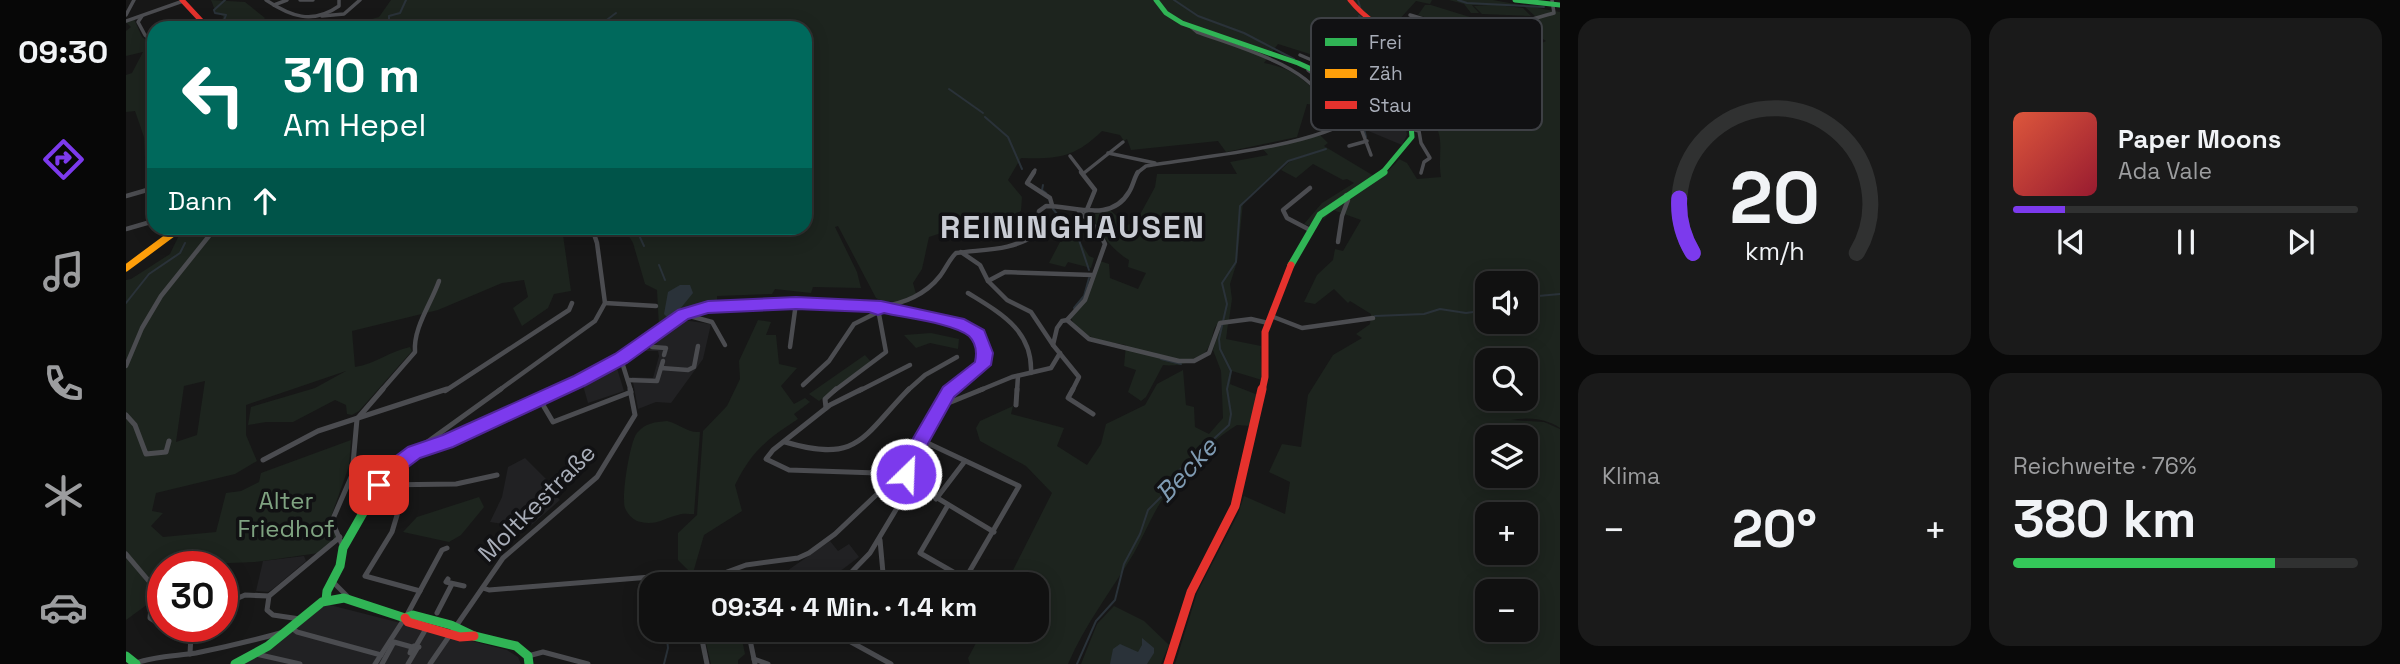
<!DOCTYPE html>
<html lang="de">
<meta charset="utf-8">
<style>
body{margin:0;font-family:"Space Grotesk",sans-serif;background:#1a1a1a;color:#f1f3f6;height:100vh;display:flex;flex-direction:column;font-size:26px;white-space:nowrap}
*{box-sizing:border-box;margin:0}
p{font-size:23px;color:#9c9d9f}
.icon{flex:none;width:38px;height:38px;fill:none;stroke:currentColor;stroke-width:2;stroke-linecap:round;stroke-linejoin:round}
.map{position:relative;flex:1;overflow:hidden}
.details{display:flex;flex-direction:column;gap:18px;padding:18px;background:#090909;width:840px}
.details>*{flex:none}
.banner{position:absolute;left:21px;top:21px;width:665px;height:214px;border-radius:21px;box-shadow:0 4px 18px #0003,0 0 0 2px #303131;background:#00695c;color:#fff;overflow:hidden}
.controls{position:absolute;left:1349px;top:271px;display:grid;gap:14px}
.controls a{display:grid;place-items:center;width:63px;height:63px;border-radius:14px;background:#111;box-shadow:0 4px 18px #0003,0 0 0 2px #303131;font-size:35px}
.speed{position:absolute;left:21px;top:551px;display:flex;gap:14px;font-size:35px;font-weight:700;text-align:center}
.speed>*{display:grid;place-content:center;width:91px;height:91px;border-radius:50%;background:#111;box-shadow:0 4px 18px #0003,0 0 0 2px #303131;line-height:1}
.speed .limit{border:10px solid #d22;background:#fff;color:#111}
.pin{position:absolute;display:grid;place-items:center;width:60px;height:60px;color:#fff;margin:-30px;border-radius:14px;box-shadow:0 4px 10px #0006}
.me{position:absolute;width:77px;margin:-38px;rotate:24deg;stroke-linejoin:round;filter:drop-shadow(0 0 5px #0008)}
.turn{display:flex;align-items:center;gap:24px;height:147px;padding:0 21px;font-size:32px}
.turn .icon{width:91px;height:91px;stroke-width:2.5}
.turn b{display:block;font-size:49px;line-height:60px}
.then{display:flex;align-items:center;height:66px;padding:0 21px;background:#0003;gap:14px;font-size:26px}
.big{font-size:52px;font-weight:700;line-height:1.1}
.details .widget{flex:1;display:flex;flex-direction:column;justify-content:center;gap:10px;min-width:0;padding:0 24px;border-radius:21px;background:#1a1a1a}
.details .dial{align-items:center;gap:0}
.dial svg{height:182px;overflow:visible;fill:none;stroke:#303131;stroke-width:7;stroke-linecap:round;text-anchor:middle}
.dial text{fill:#f1f3f6;stroke:none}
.song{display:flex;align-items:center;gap:21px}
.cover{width:84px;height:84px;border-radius:10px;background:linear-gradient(135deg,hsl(10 70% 55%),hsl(350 70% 35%))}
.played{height:7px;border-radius:4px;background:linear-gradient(90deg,#7c3aed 15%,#303131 15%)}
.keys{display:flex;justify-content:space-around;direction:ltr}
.heat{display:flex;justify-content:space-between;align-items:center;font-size:38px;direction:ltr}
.charge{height:10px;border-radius:5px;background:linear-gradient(90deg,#34c759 76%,#303131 0)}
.details .tiles{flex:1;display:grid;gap:18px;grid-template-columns:repeat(2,1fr)}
.trip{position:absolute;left:513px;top:572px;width:410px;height:70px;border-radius:21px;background:#111;box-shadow:0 4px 18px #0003,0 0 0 2px #303131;font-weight:700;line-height:70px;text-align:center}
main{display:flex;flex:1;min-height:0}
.tab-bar{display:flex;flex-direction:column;width:126px;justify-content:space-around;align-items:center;background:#070707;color:#9c9d9f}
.tab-bar .icon{width:49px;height:49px}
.tab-bar .selected{color:#7c3aed}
.tab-bar b{font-size:32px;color:#f1f3f6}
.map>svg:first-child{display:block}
</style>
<main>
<nav class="tab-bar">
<b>09:30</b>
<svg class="icon selected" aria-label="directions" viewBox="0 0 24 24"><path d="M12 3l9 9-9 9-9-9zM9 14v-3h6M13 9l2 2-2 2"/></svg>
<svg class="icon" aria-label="music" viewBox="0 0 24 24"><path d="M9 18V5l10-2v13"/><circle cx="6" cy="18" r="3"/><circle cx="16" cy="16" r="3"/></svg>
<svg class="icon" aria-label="phone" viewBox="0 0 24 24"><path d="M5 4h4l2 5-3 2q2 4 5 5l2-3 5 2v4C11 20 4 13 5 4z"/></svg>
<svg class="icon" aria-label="climate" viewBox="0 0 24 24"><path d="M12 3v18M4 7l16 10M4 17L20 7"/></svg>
<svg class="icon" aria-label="car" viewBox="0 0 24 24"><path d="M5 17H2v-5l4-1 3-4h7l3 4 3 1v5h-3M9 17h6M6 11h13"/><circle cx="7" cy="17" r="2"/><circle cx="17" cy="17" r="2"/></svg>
</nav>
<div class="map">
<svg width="1434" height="664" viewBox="0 0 1434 664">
<rect width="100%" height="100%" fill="#171717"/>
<!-- built -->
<g fill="#212123">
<polygon points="1241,95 1278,118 1281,135 1276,145 1240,130 1252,117 1247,113"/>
<polygon points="557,320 585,324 577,359 545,403 530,402 512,409 506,377 527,378 533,356 532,351 513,351 511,349"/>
<polygon points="490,365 498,391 462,403 456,382"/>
<polygon points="399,458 424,483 421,486 434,500 401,529 391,520 384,525 364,522 376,497 382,467"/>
<polygon points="704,541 712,551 723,544 733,557 697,584 625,584 624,579 658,573"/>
<polygon points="178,556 180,561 148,588 142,592 130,591 137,561"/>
<polygon points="200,604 381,650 392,657 395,664 118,664 148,647"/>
</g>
<!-- green -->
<g fill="#1d241e" fill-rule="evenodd">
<polygon points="85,0 119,2 139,18 136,22 192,28 132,28 117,21 102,24 96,21 97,16 90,13"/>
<path d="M265,0h1041l-2,4 -14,-3 -19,21 -25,8 34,26 -5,6 12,10 -8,1 -2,8 -16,-9 9,-4 -10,-8 -29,7 -3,7 -41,-19 -35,-11 -14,19c28,5 47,19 61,43l-18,-2 -10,33 -71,15 -8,-11 -87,9 -4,-11 -3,2 -4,-6 -18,-4c-28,27 -44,28 -81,27l-13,22 14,17 -1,14 -29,16 6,10 -26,4 -7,-16 -36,12 -7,32 -9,14 3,11c-15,6 -25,12 -40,4l-38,-72 -3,1 22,45 4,16 -48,-1 -2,6 -36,-4 -3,5 -55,2v7l-28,5 -30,19 -2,-37 -12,-6 -12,-41 -9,-15h181v-200h-465l39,-11z"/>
<path d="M1323,0h44l67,12v416c-15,-10 -32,-11 -49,-8l33,2 16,7v235h-385l22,-71 41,-79 6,-18 41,18 5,-32 -21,-10 13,-28 19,3 7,-52 25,-40 29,-17 -6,-4 14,-10 1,-10 -21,-13 -2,2 -14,-14 -19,15 -11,-2 13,-27 16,-15 2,-11 8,2 18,-31 -28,-10 -9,9 -2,-1c23,-24 57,-33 77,-59l8,4 10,16 24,-2c-3,-18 2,-32 -3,-46l-10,-2 41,-52 77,-36 -29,-18 19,-6 -12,-11h-18l17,2 8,8 -49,-2 -8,-8 13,-1h-15l7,8h-8l-7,-9zM1362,284h38v38h-38zM1362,360h38v39h-38zM1362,438h38v38h-38zM1362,514h38v39h-38zM1362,592h38v38h-38z"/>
<polygon points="1299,5 1305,5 1347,18 1339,18 1332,28 1292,15"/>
<polygon points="8,19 16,37 26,45 25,52 28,53 28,174 20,179 18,137 9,111 0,112 0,75 6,73 17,52 0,56 0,31 5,27 0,22"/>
<path d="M1192,133l10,10 -4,3 50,30 -48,31 -17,19 -5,-2 18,-21 32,-20 -7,-4 -4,1 -30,-16 -17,14 -15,-8 8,-8 22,-9 -24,8 -44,41 -6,60 -7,22 2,15 -3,21c-20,2 -13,15 -21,28 -7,14 -31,19 -45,17l-17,32 -5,4 -13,-9 8,-22 -12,-4 2,-21c-21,-4 -45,-5 -55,-27l14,-18 12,-40 12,4 1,14 28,11 8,-16 -18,-6 1,-7c-18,-10 -30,-31 -44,-46h11l14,-4 17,15 9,-3 19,-35 2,-13h80l-7,-12 38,-7 -6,-7z"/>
<path d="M63,228h373l9,63 -17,3 -6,14 -26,18 -9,-18 15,-11 -4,-17 -22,3 -64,27 -86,21 3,36c20,-3 35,-16 55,-20l2,4 -53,60 -7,4 -5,-1 -1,-9 -11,-5 -42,22h-27l-18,3 3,-18 64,-19 31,-17 -100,34v30l11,26 -22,13 -79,19 -4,18 11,2 -12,13 12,11 53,-5 10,-39 15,-2 18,-9 2,-9 90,-33 -2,26 -23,65h10v8l-17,14 -64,9 -49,2 -4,3h-39v26l-37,27v-340l5,-1 39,-25 10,-21zM79,381l-8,54 -21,7 8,-56z"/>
<polygon points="951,237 963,256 968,258 965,268 942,262 939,267 923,263 934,242"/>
<path d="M632,320l13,2 -5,13h10l3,29 18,4 -16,18 13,18 11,-6 5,4 -16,12 4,5c-32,21 -46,32 -63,66l7,26 -38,24 -11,38 -3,-1 -12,-12v-27l19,-18 6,-84 24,-25 13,-27 -1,-18z"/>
<path d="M1095,324h7l-2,15 35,7c-2,12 2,21 1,34l-30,-9 -2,13 28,11 -8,31 -13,-1c-33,21 -61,51 -81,85 -8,14 -14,29 -22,43 -22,37 -49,71 -66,111h-98l-2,-6 15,-28h53v-46h-30l46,-91 -26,-27 -46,-25 -4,-13 4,-7 33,-15 -2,8 53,14 -7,18 30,19 14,-21 5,-20 39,-19 12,-21 26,-14 3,35 8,2 1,20 14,7 14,-16 -2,-47 -8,-21z"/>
<polygon points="805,333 833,339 832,349 804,343 790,348 778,335"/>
<polygon points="739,355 745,362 693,401 683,394"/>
<path d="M541,421c13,3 20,12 33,11l-6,82c-5,0 -12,-1 -16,1 -13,3 -23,11 -37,7 -7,-1 -13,-7 -16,-14 -4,-11 5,-67 12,-75 8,-10 18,-11 30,-12z"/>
<polygon points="353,497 358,507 335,535 323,542 277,532 291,517"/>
<polygon points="988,606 1018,621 1043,645 1035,664 955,664 971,624"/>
<polygon points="577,630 614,630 619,654 612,660 612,664 585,664"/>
</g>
<!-- water -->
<g fill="#2a3239">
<polygon points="554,285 564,285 567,293 554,309 541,317 538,314 542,292"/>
<polygon points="1016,638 1028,648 1028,653 1021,664 984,664 987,649 994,644 1012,652 1016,645"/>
</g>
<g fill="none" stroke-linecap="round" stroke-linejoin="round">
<!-- stream -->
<g stroke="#2a3239" stroke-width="2">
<polyline points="99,0 88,10 89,13 100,15 98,20 108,26"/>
<polyline points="1048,0 1072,16 1118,33 1168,59"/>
<polyline points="1232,0 1234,7"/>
<polyline points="1332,0 1341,3 1418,7"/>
<polyline points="1233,16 1247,27 1248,29 1242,31 1277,54 1293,70 1289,75 1278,74 1281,97 1268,105"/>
<polyline points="263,19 263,16 274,13 280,0"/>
<polyline points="263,20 264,28"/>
<polyline points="280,22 305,22 310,28"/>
<polyline points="268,28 277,22"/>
<polyline points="470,28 490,13"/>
<polyline points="1194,75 1237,107"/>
<polyline points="823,89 857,113"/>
<polyline points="859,117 882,137 896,169"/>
<polyline points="1240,137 1238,129 1248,120 1246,116 1250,114"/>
<polyline points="917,185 916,190 920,193"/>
<polyline points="927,209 940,225 936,227 944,238 952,237 963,270"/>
<polyline points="506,228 512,233 518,246"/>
<polyline points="533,265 539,280"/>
<polyline points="1401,297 1434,294"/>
<polyline points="0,303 23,274 54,253 59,243"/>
<polyline points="948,308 958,296 963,278"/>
<polyline points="1249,316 1298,314 1314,309 1340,313 1362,310"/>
<polyline points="1035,359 1055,364"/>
<polyline points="538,664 542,648 540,630"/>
<polyline points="951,664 970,621 989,600 998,564 1014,534 1022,510 1045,487 1048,475 1103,425 1105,414 1101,389 1105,371 1094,349 1093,339 1101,304 1096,283 1110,262 1114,206 1162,161 1200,149"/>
</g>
<!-- street-far2 -->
<g stroke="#4b4c50" stroke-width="3.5">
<path d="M140,0c24,16 46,25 73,6v-6"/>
<polyline points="174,0 187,0"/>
<polyline points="148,5 161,0"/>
<polyline points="0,15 8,0"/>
<polyline points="1284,15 1338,31 1368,30 1386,41"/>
<polyline points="16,16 12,22 19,35 28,42"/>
<polyline points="196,16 218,14 234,0"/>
<polyline points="0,21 57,1"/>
<path d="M1064,26l7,6c32,12 119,35 127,73 0,5 -1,12 -1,17"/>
<polyline points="120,28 124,26"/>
<polyline points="1286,31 1345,47"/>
<polyline points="1174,55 1246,86"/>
<polyline points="1182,70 1241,112"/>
<path d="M1318,72h4c24,-40 64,-47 106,-59l-2,-13"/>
<polyline points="1199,106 1208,109 1215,125"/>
<polyline points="1234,117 1238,122 1236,131 1245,155"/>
<polyline points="1286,129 1293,131 1295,143 1304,158 1298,162 1295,173"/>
<polyline points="1223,146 1241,141"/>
<polyline points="982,153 1029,163"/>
<polyline points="944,156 957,173"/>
<polyline points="907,173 909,170"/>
<polyline points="958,173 997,142"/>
<path d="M1011,173l9,-7c64,-11 171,-18 223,-56l-4,-17 12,-12 -8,-4 16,-8"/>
</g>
<!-- street-far1 -->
<g stroke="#4b4c50" stroke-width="4.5">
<polyline points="908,172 901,183 924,198 926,205"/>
<polyline points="955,172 969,190 960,212"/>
<polyline points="1184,188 1157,210 1161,218 1184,230"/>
<polyline points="0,196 28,188"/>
<polyline points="0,229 28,221"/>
<polyline points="1212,242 1216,216 1222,200 1220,195"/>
<polyline points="835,252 854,265 862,281 881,300 905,312 927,345 931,328 936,321 941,320 963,339 1053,361 1068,361 1083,353 1094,323 1125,319 1142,323"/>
<polyline points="862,281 879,272 966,275"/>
<path d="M842,293c32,20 65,37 63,80"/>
<polyline points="479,303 530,306"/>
<path d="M756,306c22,-2 44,-12 58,-30 6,-8 9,-16 16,-23 29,-4 56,-2 81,-19l2,-23 7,-5c29,0 65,17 83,-14 4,-6 5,-14 9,-20"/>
<path d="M756,307l-6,2 -3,-5 5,-2c33,22 114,7 105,63l-33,26"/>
<polyline points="560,315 586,322 599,345"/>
<polyline points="1145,316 1176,328 1247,318"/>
<polyline points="941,320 959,300 979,244 972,230 953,211"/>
<polyline points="927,345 953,377 946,391"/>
<polyline points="526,347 540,348 538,355"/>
<polyline points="664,347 670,303"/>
<polyline points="495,359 505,391"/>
<polyline points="0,366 16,328 35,296 87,231 80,228"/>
<polyline points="535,368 562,370 568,367 572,346"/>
<polyline points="502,380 531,381 537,361"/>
<polyline points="677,385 703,361 728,324 752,312"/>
<path d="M255,391l34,-39c-2,-24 16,-48 24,-71"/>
<polyline points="319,391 443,310 446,303"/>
<polyline points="372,391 469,321 479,303 471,243 466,228"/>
<polyline points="708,391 760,352 752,309"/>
<polyline points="733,391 784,365"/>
<polyline points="781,391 799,375 831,357"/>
<polyline points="852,391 886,377 925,368 934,353"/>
<polyline points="891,391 892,376"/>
</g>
<!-- street -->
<g stroke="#4b4c50" stroke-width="5">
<polyline points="736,389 704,405 647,450 640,459 663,470 751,473 772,480"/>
<polyline points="947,389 942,398 967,414"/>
<polyline points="414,400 427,422 505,392"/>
<polyline points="890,405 891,389"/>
<polyline points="815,406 857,389"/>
<polyline points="700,408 699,399 710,389"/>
<polyline points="0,415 9,425 20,454 40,452 43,441"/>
<polyline points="795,440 893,486 842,574 836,577 794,553 822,505"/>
<path d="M659,442c74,22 77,-5 124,-53"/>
<polyline points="293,448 375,389"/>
<polyline points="137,460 192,431 321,389"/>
<circle cx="780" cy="481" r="8"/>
<polyline points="780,474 780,465 826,389"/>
<polyline points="788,484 868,532"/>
<polyline points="254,485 330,484 371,475"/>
<polyline points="280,485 266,532 239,576 294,591"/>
<polyline points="810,499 839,461"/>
<polyline points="754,540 758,584"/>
<polyline points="217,547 206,521 226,475 231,419 257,389"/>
<polyline points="0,554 27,586 24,618 37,626"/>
<polyline points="322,579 320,582 338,586"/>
<polyline points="207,582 223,598"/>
<polyline points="571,583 620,565 672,558 683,553 709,534 766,480"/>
<polyline points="714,584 744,553 783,488"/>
<polyline points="357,588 363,590 562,574 571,583"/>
<polyline points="96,605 119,595 143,596"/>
<polyline points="311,613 326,584"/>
<polyline points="174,619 147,615 141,610 143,596 214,537"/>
<polyline points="39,626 65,635 64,654"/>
<polyline points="166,628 171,632 255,655"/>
<polyline points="574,630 581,664"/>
<polyline points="622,630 629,664"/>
<polyline points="703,630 765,664"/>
<polyline points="65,635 70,626"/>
<polyline points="290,646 301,627"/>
<polyline points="130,654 174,664"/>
<polyline points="402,656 417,652 462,664"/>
<polyline points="628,659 642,664"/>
<path d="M10,663c19,-7 40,-7 60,-10 30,-6 59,-13 88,-21"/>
<polyline points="249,664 282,613 316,550 321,548"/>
<polyline points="256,664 268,642 286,647 284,653 288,646 293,647"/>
<polyline points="282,664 292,647"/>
<polyline points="304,664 377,558 471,477 509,415 504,389"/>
</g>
<!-- fast-far2 -->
<g stroke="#30b455" stroke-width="5">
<polyline points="1030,0 1040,13 1056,23 1172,63 1284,114"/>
<polyline points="1389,0 1434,5"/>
<polyline points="1256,173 1286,137 1284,114"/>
</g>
<!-- fast-far1 -->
<g stroke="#30b455" stroke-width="7">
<polyline points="1165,265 1194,215 1258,172"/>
<polyline points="433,391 495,359 557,314 576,308 623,303 746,306"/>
</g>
<!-- fast -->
<g stroke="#30b455" stroke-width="9">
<polyline points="200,600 201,591 214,566 217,548 253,485 274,462 288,452 321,442 437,389"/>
<polyline points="0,656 10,664"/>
<polyline points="109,664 142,646 196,602 218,598 279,618 287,615 325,625 348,636 390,646 402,656 403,664"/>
</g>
<!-- slow -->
<polyline stroke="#ff9f0a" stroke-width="7" points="0,268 54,228"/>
<!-- jam-far2 -->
<g stroke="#e5322d" stroke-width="5">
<polyline points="56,0 82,28"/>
<path d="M1224,0c25,31 63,43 92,69l1,12 -24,21 -9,12"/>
</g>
<!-- jam-far1 -->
<polyline stroke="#e5322d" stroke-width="7" points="1136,391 1139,377 1139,332 1165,265"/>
<!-- jam -->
<g stroke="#e5322d" stroke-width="9">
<polyline points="279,618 282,622 334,637 348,636"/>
<polyline points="1042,664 1065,592 1109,506 1136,389"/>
</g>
</g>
<!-- route -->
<path fill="#7c3aed" stroke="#51269a" stroke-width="2" d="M670,297l85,4 83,18 20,11 9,23 -2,12 -37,32 -39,70 -3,12 -6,3 -7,-3 -2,-13 46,-79 32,-25c2,-9 1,-19 -6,-26 -16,-13 -64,-18 -85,-23l-6,2 -9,-3 -73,-3 -88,4 -20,6 -61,44 -41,22 -133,62 -33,11 -24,18 -11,15 -6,2 -7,-2 -2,-6 14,-20 24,-18 35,-12 131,-59 41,-22 63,-44 30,-9z"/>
<g text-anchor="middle" stroke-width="7" stroke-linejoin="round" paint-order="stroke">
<!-- park labels -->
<g font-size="24" fill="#7fa381" stroke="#111113">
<text x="160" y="509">Alter<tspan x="160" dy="28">Friedhof</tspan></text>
</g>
<!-- street labels -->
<g font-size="24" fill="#a8adb8" stroke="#111113">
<text transform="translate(411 503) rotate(-45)" y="8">Moltkestraße</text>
</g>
<!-- water labels -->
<g font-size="26" font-style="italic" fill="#7f9bb3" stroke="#111113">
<text transform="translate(1060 470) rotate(-47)" y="9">Becke</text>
</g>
<!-- district labels -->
<g font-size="32" font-weight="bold" letter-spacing="2" fill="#c9ccd4" stroke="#111113">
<text x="947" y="238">REININGHAUSEN</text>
</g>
</g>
<!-- legend -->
<rect x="1185" y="18" width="231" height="112" rx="10" fill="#111113" stroke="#3e4045" stroke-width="2"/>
<rect x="1199" y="38" width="32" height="8" fill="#30b455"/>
<rect x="1199" y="69" width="32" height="9" fill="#ff9f0a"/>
<rect x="1199" y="101" width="32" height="8" fill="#e5322d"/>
<g font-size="19" fill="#a8adb8">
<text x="1243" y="49">Frei</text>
<text x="1243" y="80">Zäh</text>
<text x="1243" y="112">Stau</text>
</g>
</svg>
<div class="controls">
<a><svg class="icon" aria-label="sound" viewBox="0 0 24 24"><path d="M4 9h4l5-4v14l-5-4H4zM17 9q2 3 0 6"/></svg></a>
<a><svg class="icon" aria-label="search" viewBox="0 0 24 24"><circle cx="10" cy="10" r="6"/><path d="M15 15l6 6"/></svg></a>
<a><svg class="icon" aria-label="layers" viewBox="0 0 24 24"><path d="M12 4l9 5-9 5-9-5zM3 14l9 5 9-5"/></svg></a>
<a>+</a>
<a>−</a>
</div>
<div class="speed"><div class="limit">30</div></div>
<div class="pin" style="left:253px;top:485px;background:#d93025"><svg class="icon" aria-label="arrive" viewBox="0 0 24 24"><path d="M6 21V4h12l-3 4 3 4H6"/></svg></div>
<svg class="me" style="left:780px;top:474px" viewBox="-20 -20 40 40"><circle r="17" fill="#7c3aed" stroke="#fff" stroke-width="3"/><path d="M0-11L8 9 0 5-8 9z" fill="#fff"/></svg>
<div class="trip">09:34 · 4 Min. · 1.4 km</div>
<div class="banner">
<div class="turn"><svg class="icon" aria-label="left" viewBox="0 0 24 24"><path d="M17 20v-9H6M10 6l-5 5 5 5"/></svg><div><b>310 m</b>Am Hepel</div></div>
<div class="then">Dann<svg class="icon" aria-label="ahead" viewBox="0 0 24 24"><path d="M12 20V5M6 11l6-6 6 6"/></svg></div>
</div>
</div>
<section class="details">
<div class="tiles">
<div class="widget dial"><svg viewBox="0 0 100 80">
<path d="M14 69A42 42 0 1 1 86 69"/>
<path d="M14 69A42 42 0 0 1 8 45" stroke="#7c3aed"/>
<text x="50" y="56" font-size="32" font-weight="700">20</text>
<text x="50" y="72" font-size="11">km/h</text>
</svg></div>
<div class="widget">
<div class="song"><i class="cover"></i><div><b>Paper Moons</b><p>Ada Vale</p></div></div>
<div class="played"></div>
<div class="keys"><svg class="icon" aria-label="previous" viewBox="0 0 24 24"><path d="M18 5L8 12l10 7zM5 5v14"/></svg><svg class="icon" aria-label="pause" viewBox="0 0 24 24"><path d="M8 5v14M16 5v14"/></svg><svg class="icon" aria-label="next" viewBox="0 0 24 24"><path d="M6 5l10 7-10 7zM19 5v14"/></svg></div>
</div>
<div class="widget"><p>Klima</p>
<div class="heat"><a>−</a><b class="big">20°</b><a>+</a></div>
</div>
<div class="widget"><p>Reichweite · 76%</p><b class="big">380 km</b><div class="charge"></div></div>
</div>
</section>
</main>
